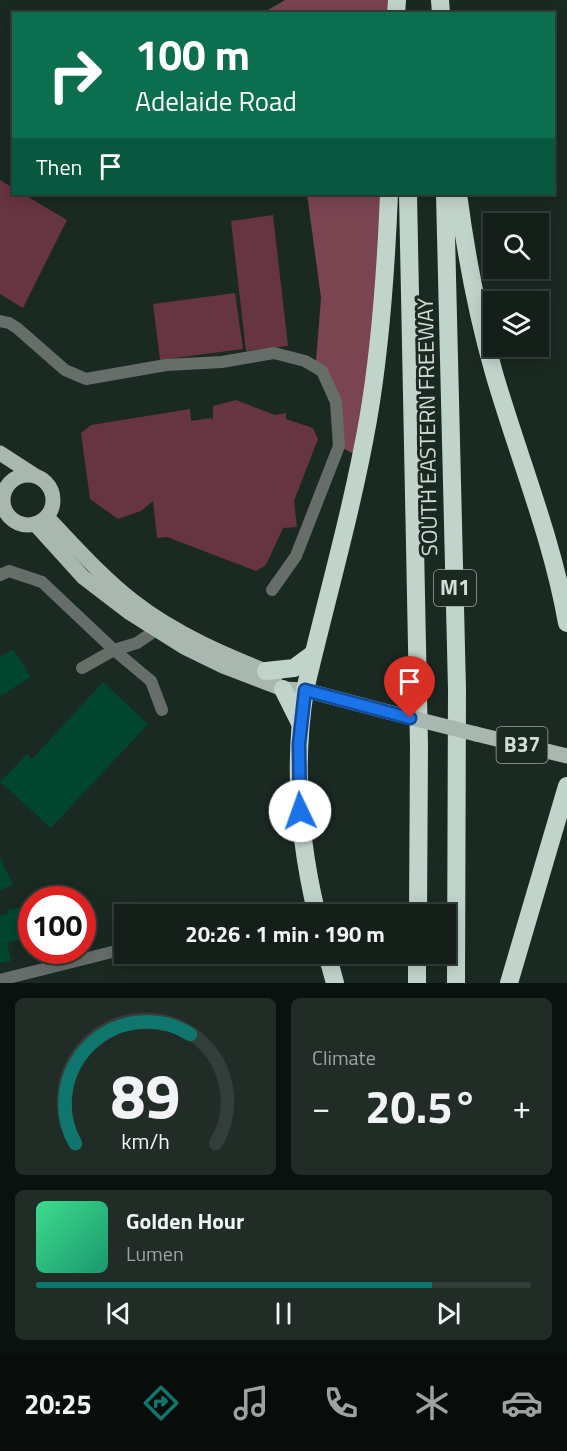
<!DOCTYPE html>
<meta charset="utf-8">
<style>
body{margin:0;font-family:"Titillium Web",sans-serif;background:#212c27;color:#f1f3f6;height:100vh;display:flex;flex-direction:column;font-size:22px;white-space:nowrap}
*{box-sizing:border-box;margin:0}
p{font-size:20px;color:#9da2a2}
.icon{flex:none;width:33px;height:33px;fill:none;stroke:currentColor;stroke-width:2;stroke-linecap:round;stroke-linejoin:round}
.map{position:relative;height:983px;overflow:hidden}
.panel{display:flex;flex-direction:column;gap:15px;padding:15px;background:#0b110e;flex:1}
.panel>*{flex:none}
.top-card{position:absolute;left:12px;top:12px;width:543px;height:183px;border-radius:0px;box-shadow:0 3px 15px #0003,0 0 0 2px #333d39;background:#0b6e4f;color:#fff;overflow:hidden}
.fabs{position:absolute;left:483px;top:213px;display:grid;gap:12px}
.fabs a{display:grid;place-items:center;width:66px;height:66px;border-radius:0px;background:#141f1a;box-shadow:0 3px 15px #0003,0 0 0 2px #333d39;font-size:30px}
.speed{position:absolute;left:18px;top:886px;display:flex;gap:12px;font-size:30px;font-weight:700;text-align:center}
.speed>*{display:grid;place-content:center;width:78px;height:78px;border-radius:50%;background:#141f1a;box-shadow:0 3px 15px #0003,0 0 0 2px #333d39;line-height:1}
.speed .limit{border:9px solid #d22;background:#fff;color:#111}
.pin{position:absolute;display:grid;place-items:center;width:51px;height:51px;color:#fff;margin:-62px -26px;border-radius:50% 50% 50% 0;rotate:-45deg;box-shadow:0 0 6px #0007}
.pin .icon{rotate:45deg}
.me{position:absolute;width:66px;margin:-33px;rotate:357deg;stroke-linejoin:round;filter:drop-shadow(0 0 4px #0008)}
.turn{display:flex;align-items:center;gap:21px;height:126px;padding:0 24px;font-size:27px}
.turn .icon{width:78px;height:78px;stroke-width:2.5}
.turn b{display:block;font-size:42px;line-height:51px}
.then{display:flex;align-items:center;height:57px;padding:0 24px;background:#0003;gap:12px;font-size:22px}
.big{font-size:45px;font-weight:700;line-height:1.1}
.panel .card{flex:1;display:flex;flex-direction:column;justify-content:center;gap:9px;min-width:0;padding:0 21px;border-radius:9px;background:#212c27}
.panel .dial{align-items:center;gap:0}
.dial svg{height:156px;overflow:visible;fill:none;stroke:#333d39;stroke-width:7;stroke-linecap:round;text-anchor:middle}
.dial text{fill:#f1f3f6;stroke:none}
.song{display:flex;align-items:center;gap:18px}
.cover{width:72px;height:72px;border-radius:9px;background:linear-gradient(135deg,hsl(150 70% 55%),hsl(160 70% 35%))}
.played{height:6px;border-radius:3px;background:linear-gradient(90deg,#0f766e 80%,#333d39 80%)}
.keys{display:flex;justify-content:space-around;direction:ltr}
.heat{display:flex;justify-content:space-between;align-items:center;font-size:33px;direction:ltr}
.panel .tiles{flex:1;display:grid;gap:15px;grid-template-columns:1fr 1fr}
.card:last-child{grid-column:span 2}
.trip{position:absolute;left:114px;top:904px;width:342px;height:60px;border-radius:0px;background:#141f1a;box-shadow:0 3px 15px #0003,0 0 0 2px #333d39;font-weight:700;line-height:60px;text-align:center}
.menu{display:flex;height:96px;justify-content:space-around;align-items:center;background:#080c0a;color:#9da2a2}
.menu .icon{width:42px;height:42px}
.menu .current{color:#0f766e}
.menu b{font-size:27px;color:#f1f3f6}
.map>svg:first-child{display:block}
</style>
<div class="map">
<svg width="567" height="983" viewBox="0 0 567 983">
<rect width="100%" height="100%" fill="#1a2922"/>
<!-- green -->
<g fill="#673441">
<polygon points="0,180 13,188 14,194 23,194 67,220 23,308 0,294"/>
<polygon points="273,215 288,346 246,351 231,221"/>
<polygon points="235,293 243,349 160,360 153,304"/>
<polygon points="236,400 275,415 286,413 286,419 313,428 318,439 294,501 297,527 283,528 266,565 256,571 167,537 157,538 153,501 141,511 118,519 90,499 81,433 91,425 190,409 191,421 212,418 213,422 213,406"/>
</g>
<!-- forest -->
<g fill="#7a4451">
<polygon points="285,0 397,0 396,13 261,14"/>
<polygon points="307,194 389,194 361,458 339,446 336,402 316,361 321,298"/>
</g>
<!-- building -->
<g fill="#00462f">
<polygon points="13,649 31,677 0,696 0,657"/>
<polygon points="103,682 148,724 51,828 0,782 27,754 32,759"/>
<polygon points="0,857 13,884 0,891"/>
<polygon points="32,905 32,937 7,942 11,961 0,963 0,916 8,914 7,910"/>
</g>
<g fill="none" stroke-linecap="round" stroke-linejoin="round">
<!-- minor -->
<g stroke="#666e6a" stroke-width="12">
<polyline points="0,321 9,323 17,328 65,370 86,379 166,365 222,362 274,353 305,361 322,371 336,402 339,446 296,556 272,590"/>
<polyline points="0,575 9,571 42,582 114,650 151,681 162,710"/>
<polyline points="82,668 114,650 137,643 156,630"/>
<polyline points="0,980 124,949"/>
</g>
<!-- major -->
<g stroke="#a8b7af" stroke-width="15">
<polyline points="0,453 34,475"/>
<circle cx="28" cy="500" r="25"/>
<path d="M47,517c28,29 54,59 86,84 42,33 94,55 143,74"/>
<polyline points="35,524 83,577 130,613 184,647 223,666 283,689 305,690 388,712"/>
<polyline points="476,734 567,756"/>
</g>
<!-- highway -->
<g stroke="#c1d4cb" stroke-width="18">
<polyline points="440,0 441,14"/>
<polyline points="396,14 397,0"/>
<polyline points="408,194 419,746 418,915"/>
<polyline points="445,194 457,689 456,983"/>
<path d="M458,194c8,60 19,120 36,179 24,83 58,164 73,250"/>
<polyline points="266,671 294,668 313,654"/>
<polyline points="283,689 300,723"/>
<path d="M317,915c-18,-74 -24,-150 -12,-225 21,-90 47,-179 63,-270 13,-75 18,-151 21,-226"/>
<polyline points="327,954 335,983"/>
<polyline points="417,983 417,954"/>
<polyline points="509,983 567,786"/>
</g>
<!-- major-bridge -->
<polyline stroke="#a8b7af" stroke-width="15" points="388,712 476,734"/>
</g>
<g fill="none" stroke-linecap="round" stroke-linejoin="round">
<defs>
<polyline id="route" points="300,811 299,744 305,690 410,718"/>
</defs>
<!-- route casing -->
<use href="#route" stroke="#114b97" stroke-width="15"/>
<!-- route -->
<use href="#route" stroke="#1a73e8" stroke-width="10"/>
</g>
<g text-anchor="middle" stroke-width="6" stroke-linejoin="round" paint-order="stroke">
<!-- shield labels -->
<g fill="#1a2922" stroke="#9ca6a1" stroke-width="1.5">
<rect x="434" y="570" width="42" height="36" rx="4.5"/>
<rect x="496.5" y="727" width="51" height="36" rx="4.5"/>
</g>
<g font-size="21" font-weight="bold" fill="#d3dcd7">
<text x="455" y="595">M1</text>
<text x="522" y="752">B37</text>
</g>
<!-- street labels -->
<g font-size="22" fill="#d3dcd7" stroke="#1a2922">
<text transform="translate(427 427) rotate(-91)" y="8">SOUTH EASTERN FREEWAY</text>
</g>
</g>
</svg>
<div class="fabs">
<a><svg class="icon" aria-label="search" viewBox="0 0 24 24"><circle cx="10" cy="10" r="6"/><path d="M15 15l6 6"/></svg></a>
<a><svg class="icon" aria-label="layers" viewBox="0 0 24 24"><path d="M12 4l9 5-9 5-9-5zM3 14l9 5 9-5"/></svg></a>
</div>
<div class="speed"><div class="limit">100</div></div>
<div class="pin" style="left:410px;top:718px;background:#d93025"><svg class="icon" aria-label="arrive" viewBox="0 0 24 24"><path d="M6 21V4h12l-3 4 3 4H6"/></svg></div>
<svg class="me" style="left:300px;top:811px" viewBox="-20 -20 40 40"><circle r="19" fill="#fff"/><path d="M0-13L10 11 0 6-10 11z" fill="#1a73e8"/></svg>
<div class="trip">20:26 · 1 min · 190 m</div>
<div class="top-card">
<div class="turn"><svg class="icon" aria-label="right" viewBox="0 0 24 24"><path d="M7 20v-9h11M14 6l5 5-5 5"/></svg><div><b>100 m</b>Adelaide Road</div></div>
<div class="then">Then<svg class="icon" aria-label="arrive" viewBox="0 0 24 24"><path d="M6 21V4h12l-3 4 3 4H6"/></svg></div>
</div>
</div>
<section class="panel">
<div class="tiles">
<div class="card dial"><svg viewBox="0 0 100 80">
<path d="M14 69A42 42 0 1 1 86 69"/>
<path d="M14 69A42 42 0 0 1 73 13" stroke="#0f766e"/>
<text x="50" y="56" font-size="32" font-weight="700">89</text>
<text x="50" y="72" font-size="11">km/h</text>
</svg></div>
<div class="card"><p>Climate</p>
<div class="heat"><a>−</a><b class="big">20.5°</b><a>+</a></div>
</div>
<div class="card">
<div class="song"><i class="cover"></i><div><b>Golden Hour</b><p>Lumen</p></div></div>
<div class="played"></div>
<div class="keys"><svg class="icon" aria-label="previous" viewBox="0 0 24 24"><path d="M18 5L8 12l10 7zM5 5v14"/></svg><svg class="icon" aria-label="pause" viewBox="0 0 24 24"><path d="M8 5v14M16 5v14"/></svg><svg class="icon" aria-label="next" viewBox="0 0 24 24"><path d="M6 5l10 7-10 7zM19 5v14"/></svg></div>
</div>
</div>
</section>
<nav class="menu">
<b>20:25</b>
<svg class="icon current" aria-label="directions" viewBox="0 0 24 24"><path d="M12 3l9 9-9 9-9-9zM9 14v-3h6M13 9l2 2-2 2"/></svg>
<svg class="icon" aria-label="music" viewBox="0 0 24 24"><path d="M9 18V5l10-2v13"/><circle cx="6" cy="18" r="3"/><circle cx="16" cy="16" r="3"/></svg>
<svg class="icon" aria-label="phone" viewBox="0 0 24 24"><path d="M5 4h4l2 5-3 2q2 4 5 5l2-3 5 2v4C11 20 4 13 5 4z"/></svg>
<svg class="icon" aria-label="climate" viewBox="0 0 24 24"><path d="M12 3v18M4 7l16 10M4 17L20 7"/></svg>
<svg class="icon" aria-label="car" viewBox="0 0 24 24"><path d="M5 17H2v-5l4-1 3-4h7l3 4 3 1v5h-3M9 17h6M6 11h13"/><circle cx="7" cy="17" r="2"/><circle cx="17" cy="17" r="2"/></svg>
</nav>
